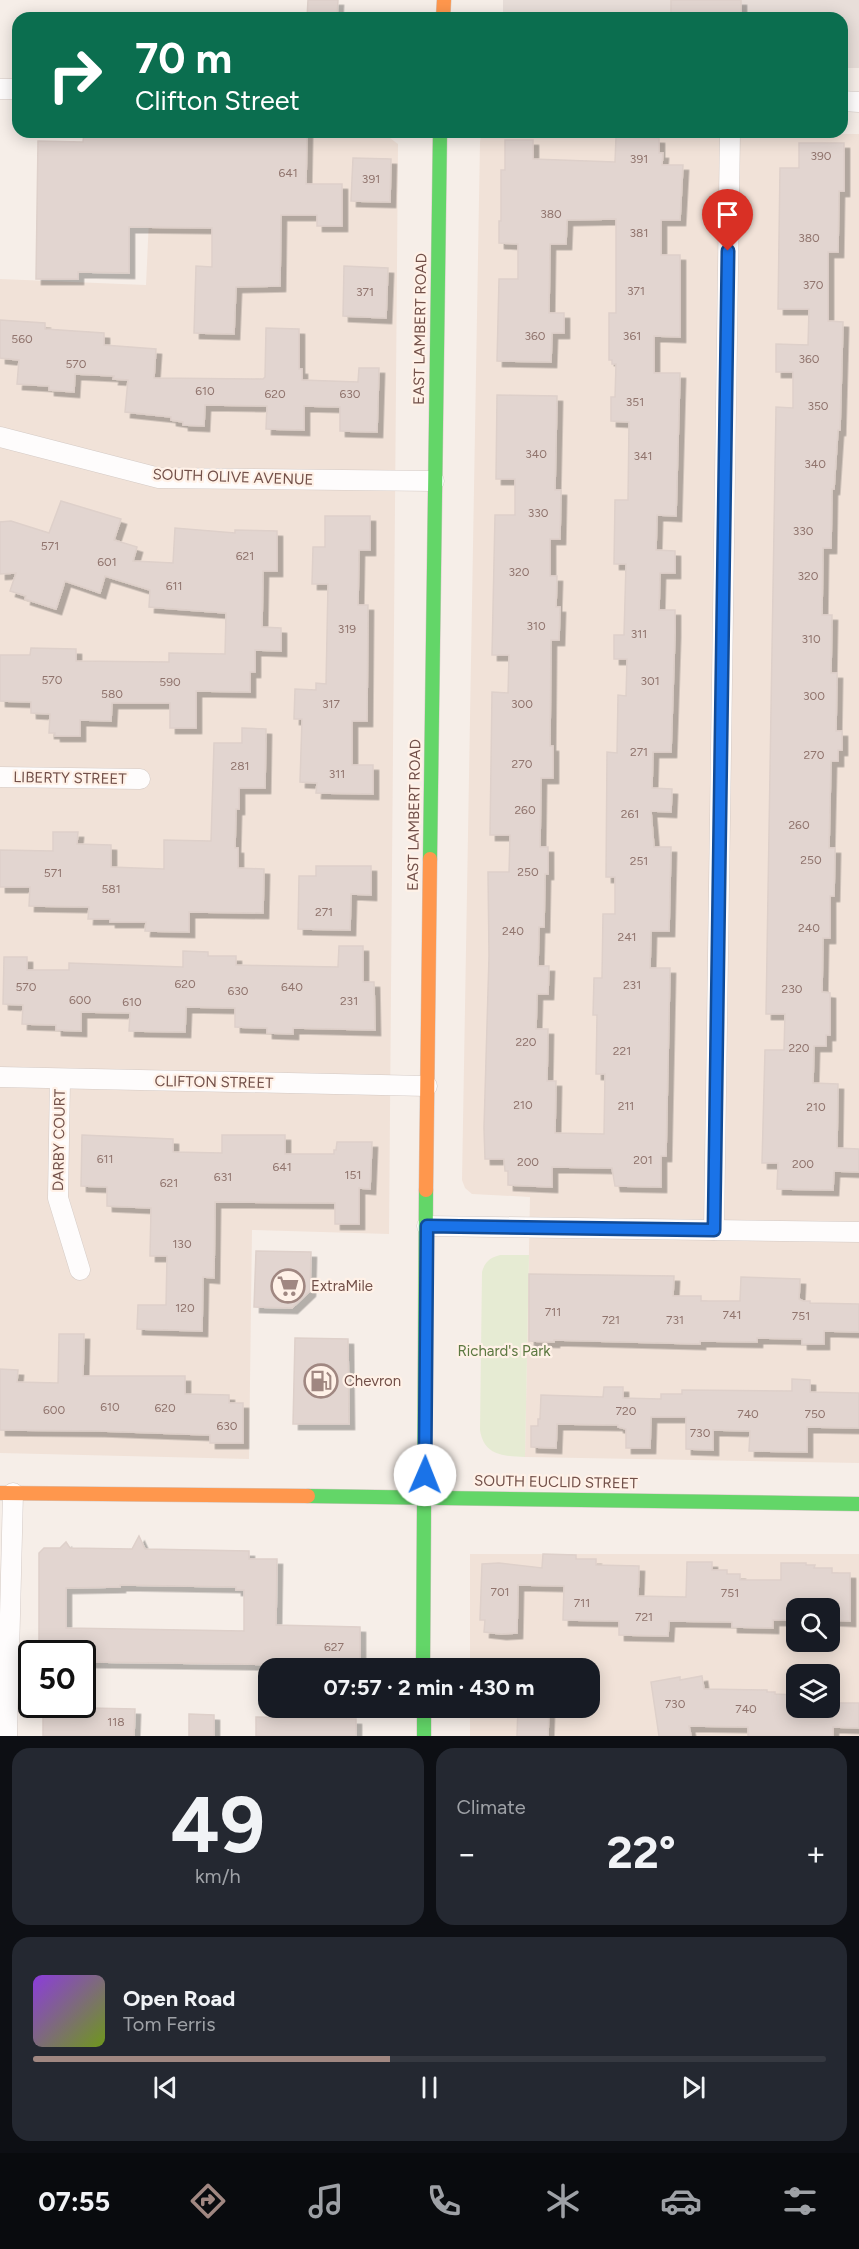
<!DOCTYPE html>
<meta charset="utf-8">
<style>
body{margin:0;font-family:Figtree,sans-serif;background:#242831;color:#f1f3f6;height:100vh;display:flex;flex-direction:column;font-size:22px;white-space:nowrap}
*{box-sizing:border-box;margin:0}
p{font-size:20px;color:#9ea1a6}
.icon{flex:none;width:33px;height:33px;fill:none;stroke:currentColor;stroke-width:2;stroke-linecap:round;stroke-linejoin:round}
.map{position:relative;height:1736px;overflow:hidden}
.details{display:flex;flex-direction:column;gap:12px;padding:12px;background:#0d0f14;flex:1}
.details>*{flex:none}
.top-card{position:absolute;left:12px;top:12px;width:836px;height:126px;border-radius:18px;box-shadow:0 3px 15px #0003;background:#0b6e4f;color:#fff;overflow:hidden}
.controls{position:absolute;left:786px;top:1598px;display:grid;gap:12px}
.controls a{display:grid;place-items:center;width:54px;height:54px;border-radius:12px;background:#171b24;box-shadow:0 3px 15px #0003;font-size:30px}
.speed{position:absolute;left:18px;top:1640px;display:flex;gap:12px;font-size:30px;font-weight:700;text-align:center}
.speed>*{display:grid;place-content:center;width:78px;height:78px;border-radius:50%;background:#171b24;box-shadow:0 3px 15px #0003;line-height:1}
.speed .limit{border:3px solid #111;border-radius:9px;background:#fff;color:#111}
.pin{position:absolute;display:grid;place-items:center;width:51px;height:51px;color:#fff;margin:-62px -26px;border-radius:50% 50% 50% 0;rotate:-45deg;box-shadow:0 0 6px #0007}
.pin .icon{rotate:45deg}
.me{position:absolute;width:66px;margin:-33px;rotate:1deg;stroke-linejoin:round;filter:drop-shadow(0 0 4px #0008)}
.turn{display:flex;align-items:center;gap:21px;height:126px;padding:0 24px;font-size:27px}
.turn .icon{width:78px;height:78px;stroke-width:2.5}
.turn b{display:block;font-size:42px;line-height:51px}
.big{font-size:45px;font-weight:700;line-height:1.1}
.details .tile{flex:1;display:flex;flex-direction:column;justify-content:center;gap:9px;min-width:0;padding:0 21px;border-radius:18px;background:#242831}
.details .dial{align-items:center;gap:0}
.dial b{font-size:78px;line-height:1}
.song{display:flex;align-items:center;gap:18px}
.cover{width:72px;height:72px;border-radius:9px;background:linear-gradient(135deg,hsl(270 70% 55%),hsl(80 70% 35%))}
.played{height:6px;border-radius:3px;background:linear-gradient(90deg,#a08781 45%,#363941 45%)}
.keys{display:flex;justify-content:space-around;direction:ltr}
.heat{display:flex;justify-content:space-between;align-items:center;font-size:33px;direction:ltr}
.details .tiles{flex:1;display:grid;gap:12px;grid-template-columns:1fr 1fr}
.tile:last-child{grid-column:span 2}
.trip{position:absolute;left:258px;top:1658px;width:342px;height:60px;border-radius:18px;background:#171b24;box-shadow:0 3px 15px #0003;font-weight:700;line-height:60px;text-align:center}
.tab-bar{display:flex;height:96px;justify-content:space-around;align-items:center;background:#090b0e;color:#9ea1a6}
.tab-bar .icon{width:42px;height:42px}
.tab-bar .selected{color:#a08781}
.tab-bar b{font-size:27px;color:#f1f3f6}
.map>svg:first-child{display:block}
</style>
<div class="map">
<svg width="859" height="1736" viewBox="0 0 859 1736">
<defs>
<filter id="shadow"><feDropShadow dx="5.5" dy="5.5" stdDeviation="0" flood-color="#0004"/></filter>
</defs>
<rect width="100%" height="100%" fill="#f6eee8"/>
<!-- residential -->
<g fill="#f1e2d8" fill-rule="evenodd">
<polygon points="153,132 382,132 398,144 389,1234 252,1230 249,1459 0,1453 0,279 146,285"/>
<polygon points="485,132 859,134 859,1463 525,1457 530,1197 472,1194 465,1188 462,1180 480,142 481,136"/>
<path d="M470,1554h389v182h-389v-29h120v-39h-120zM796,1608h34v33h-34zM796,1674h34v33h-34z"/>
</g>
<!-- industrial -->
<polygon fill="#e8ded9" points="503,0 859,0 859,68 842,68 842,18 503,18"/>
<!-- green -->
<path fill="#e6ebd3" d="M500,1255h29l-4,202c-21,-1 -41,-1 -45,-27l2,-158c3,-10 7,-14 18,-17z"/>
<!-- building -->
<g fill="#e2d5d0" stroke="#ded0ca" stroke-width="1.5" fill-rule="evenodd" filter="url(#shadow)">
<polygon points="308,0 338,0 337,18 307,18"/>
<rect x="671" y="0" width="70" height="18"/>
<polygon points="84,132 307,132 306,184 342,184 342,226 317,226 317,215 281,215 280,286 236,287 234,334 194,333 196,266 212,267 212,228 129,227 129,273 78,272 78,279 36,279 38,141 83,142"/>
<polygon points="616,137 659,138 659,153 663,153 662,165 683,165 680,220 661,220 661,255 680,255 680,337 654,336 654,373 680,373 676,516 657,515 656,550 675,551 675,573 660,573 659,610 675,610 675,633 671,752 653,752 652,788 672,789 671,812 651,811 654,847 671,847 669,931 651,931 650,968 670,968 666,1156 661,1156 661,1187 615,1186 612,1168 552,1167 552,1187 508,1185 508,1171 505,1171 504,1159 485,1159 484,1128 489,956 488,872 509,872 510,835 490,835 492,692 508,693 509,655 492,655 495,515 515,515 515,479 496,479 497,395 557,396 555,490 561,490 560,539 550,539 550,576 557,576 556,607 560,607 559,640 551,640 550,746 553,746 553,778 541,778 540,847 548,847 548,874 545,874 544,927 539,927 538,966 549,966 548,994 537,994 536,1029 548,1029 547,1081 556,1081 555,1133 604,1134 605,1074 596,1074 597,1015 593,1015 594,978 602,978 603,914 615,914 615,877 606,877 607,752 617,753 618,695 626,696 627,659 614,659 614,635 624,635 626,564 614,564 615,500 628,500 629,422 611,421 611,397 615,397 616,364 612,364 612,360 609,360 609,313 616,313 616,219 567,220 566,244 550,244 549,313 564,313 564,333 552,333 551,362 497,361 499,279 518,279 518,244 499,243 499,221 501,221 501,170 505,170 505,140 533,140 533,159 615,162"/>
<polygon points="799,143 844,143 844,191 839,191 838,252 828,252 828,321 843,322 840,430 838,430 834,489 832,489 831,548 823,548 822,615 832,615 831,673 837,673 836,731 842,731 842,750 838,750 838,761 831,761 829,848 835,848 834,896 830,896 830,938 823,938 822,992 830,993 830,1035 826,1035 826,1046 814,1046 813,1083 838,1084 837,1148 859,1149 859,1172 834,1171 833,1190 777,1189 778,1163 762,1163 765,1050 784,1050 785,1014 766,1014 776,407 793,408 793,372 776,372 776,344 808,345 809,309 778,309 780,168 799,168"/>
<polygon points="353,158 391,159 390,202 351,201"/>
<polygon points="344,266 388,268 386,318 343,316"/>
<polygon points="0,320 45,323 45,329 104,333 104,345 156,349 154,378 263,379 265,377 266,328 299,329 299,369 302,369 302,380 358,382 359,368 379,368 377,432 340,431 340,407 304,406 304,430 266,429 267,406 205,405 204,426 183,425 183,422 171,420 171,417 125,412 128,380 113,379 114,376 75,374 74,392 49,390 49,386 17,384 19,360 0,358"/>
<polygon points="61,501 121,519 114,540 137,547 133,561 173,563 175,528 235,533 235,530 277,531 277,571 263,571 262,627 281,628 281,651 255,650 255,672 250,672 250,692 196,691 196,728 170,728 170,703 112,703 111,721 80,720 80,736 55,736 55,733 49,733 50,714 31,713 31,702 0,701 0,655 30,655 31,648 76,649 76,661 169,662 169,653 225,654 226,613 149,607 150,590 105,576 100,593 65,581 56,609 25,599 26,596 10,591 16,573 0,574 0,522 11,521 49,533"/>
<polygon points="325,516 370,516 370,550 359,550 358,605 368,605 367,721 352,721 352,765 373,765 373,794 316,793 317,783 300,782 302,719 294,719 295,689 316,690 316,683 326,684 328,584 312,584 313,547 325,547"/>
<polygon points="242,728 266,729 265,788 239,788 239,809 236,809 235,848 238,848 238,868 264,869 263,913 189,912 189,932 145,931 146,922 110,922 110,919 88,919 89,907 29,906 30,887 0,887 0,850 53,851 53,832 78,832 77,844 111,845 111,867 164,869 164,840 211,841 214,743 242,743"/>
<polygon points="316,866 371,866 371,895 351,894 350,930 298,929 299,876 316,876"/>
<polygon points="339,946 363,946 363,982 374,982 375,1030 293,1028 293,1034 267,1033 267,1028 235,1027 235,1008 186,1007 185,1032 129,1031 130,1013 81,1012 81,1031 56,1030 56,1025 22,1024 23,1005 3,1004 4,957 27,957 27,970 69,970 69,963 183,967 183,951 208,952 208,956 236,956 236,965 338,967"/>
<polygon points="82,1135 173,1139 173,1152 222,1153 222,1135 285,1135 285,1154 334,1154 334,1150 336,1150 337,1142 372,1142 370,1189 359,1188 359,1224 335,1224 335,1203 215,1202 214,1278 203,1277 202,1331 137,1329 138,1305 166,1305 167,1256 150,1256 151,1208 107,1206 107,1187 81,1186"/>
<polygon points="256,1251 311,1252 310,1291 292,1308 254,1307"/>
<polygon points="529,1274 674,1276 673,1296 701,1296 701,1301 740,1301 741,1277 800,1279 799,1299 803,1301 810,1301 810,1303 859,1304 859,1332 824,1331 824,1344 802,1344 802,1339 757,1338 757,1342 700,1341 700,1344 554,1340 554,1342 529,1341"/>
<polygon points="59,1334 84,1334 83,1376 185,1376 185,1394 229,1395 229,1403 243,1403 243,1443 210,1443 210,1435 100,1431 0,1430 0,1369 18,1370 17,1382 58,1383"/>
<polygon points="295,1338 348,1339 349,1424 293,1424"/>
<polygon points="792,1379 810,1380 810,1392 859,1393 859,1428 807,1427 807,1452 749,1451 750,1431 713,1430 713,1450 686,1449 686,1417 651,1417 650,1448 626,1448 626,1429 618,1427 618,1425 557,1424 556,1448 531,1447 531,1426 538,1426 538,1419 540,1419 541,1395 603,1397 604,1387 623,1387 623,1398 661,1399 661,1394 682,1394 682,1390 792,1391"/>
<path d="M139,1536l6,13 104,2v8h28l-1,66 84,2v41h-53v-3l-219,-3v-9l-49,-1v-99l5,-5h16l6,-6 4,6 62,1zM120,1585l116,2v3h8v41l-178,-3v-40l54,-1z"/>
<polygon points="543,1554 576,1555 576,1559 596,1559 596,1565 639,1566 638,1596 686,1597 687,1562 712,1562 712,1570 727,1570 727,1574 740,1574 740,1580 781,1580 781,1563 806,1563 806,1565 815,1565 814,1568 832,1568 832,1573 850,1573 850,1621 830,1620 830,1608 796,1608 796,1620 773,1620 773,1628 732,1627 732,1622 669,1621 668,1636 619,1635 619,1621 563,1620 564,1586 518,1585 517,1633 501,1634 484,1632 485,1620 480,1620 482,1564 499,1563 542,1568"/>
<polygon points="702,1676 704,1689 767,1690 767,1692 775,1692 775,1694 796,1695 796,1707 830,1707 830,1695 831,1703 859,1703 859,1728 833,1727 833,1736 748,1736 748,1727 689,1726 691,1736 659,1736 651,1682 680,1677 680,1680"/>
<polygon points="43,1707 135,1709 134,1736 43,1736"/>
<polygon points="518,1707 549,1707 548,1736 517,1736"/>
<polygon points="189,1714 214,1715 214,1736 189,1736"/>
<polygon points="256,1717 356,1719 356,1736 256,1736"/>
</g>
<g fill="none" stroke-linecap="round" stroke-linejoin="round">
<defs>
<g id="street">
<polyline points="0,89 18,89"/>
<polyline points="842,101 859,102"/>
<polyline points="0,437 159,478 434,481"/>
<polyline points="0,777 140,779"/>
<polyline points="0,1077 427,1086"/>
<polyline points="60,1079 58,1198 80,1270"/>
<polyline points="427,1226 859,1232"/>
<polyline points="714,1230 730,132"/>
<polyline points="7,1736 13,1493"/>
</g>
<g id="fast">
<polyline points="430,859 440,132"/>
<polyline points="308,1496 859,1504"/>
<polyline points="423,1668 426,1190"/>
<polyline points="424,1707 424,1736"/>
</g>
<g id="slow">
<polyline points="443,18 444,0"/>
<polyline points="426,1190 430,859"/>
<polyline points="0,1493 308,1496"/>
</g>
</defs>
<!-- street casing -->
<use href="#street" stroke="#d4cac5" stroke-width="21"/>
<!-- fast casing -->
<use href="#fast" stroke="#d4c9c4" stroke-width="15"/>
<!-- slow casing -->
<use href="#slow" stroke="#d4c9c4" stroke-width="15"/>
<!-- street -->
<use href="#street" stroke="#fefcfc" stroke-width="20"/>
<!-- fast -->
<use href="#fast" stroke="#63d668" stroke-width="14"/>
<!-- slow -->
<use href="#slow" stroke="#ff974d" stroke-width="14"/>
</g>
<g fill="none" stroke-linecap="round" stroke-linejoin="round">
<defs>
<polyline id="route" points="425,1475 427,1226 714,1230 728,251"/>
</defs>
<!-- route casing -->
<use href="#route" stroke="#114b97" stroke-width="15"/>
<!-- route -->
<use href="#route" stroke="#1a73e8" stroke-width="10"/>
</g>
<!-- icons -->
<defs>
<symbol id="supermarket-ring" viewBox="-11 -11 22 22"><circle r="9.5" fill="#fff1e7" stroke="#a08781" stroke-width="1.5"/><path d="M-6-5.5h2.5l.6 2H6L4.5 2H-2.5L-4.4-4H-6ZM-1.5 3.2a1.3 1.3 0 1 0 .1 0ZM3 3.2a1.3 1.3 0 1 0 .1 0Z" fill="#a08781"/></symbol>
<symbol id="fuel-ring" viewBox="-11 -11 22 22"><circle r="9.5" fill="#fff1e7" stroke="#a08781" stroke-width="1.5"/><path d="M-5.5-6h7V0h2V4h1.3V-2.5L3-4.5l.8-.8L6-3V5H2.5V1h-1V6h-7ZM-4.2-4.7v3.2H.2V-4.7Z" fill="#a08781"/></symbol>
</defs>
<g fill-rule="evenodd">
<use href="#supermarket-ring" x="269" y="1267" width="38" height="38"/>
<use href="#fuel-ring" x="302" y="1362" width="38" height="38"/>
</g>
<g text-anchor="middle" stroke-width="4.5" stroke-linejoin="round" paint-order="stroke">
<!-- number labels -->
<g font-size="12" fill="#90746d">
<text x="821" y="160">390</text>
<text x="639" y="163">391</text>
<text x="288" y="177">641</text>
<text x="371" y="183">391</text>
<text x="551" y="218">380</text>
<text x="639" y="237">381</text>
<text x="809" y="242">380</text>
<text x="813" y="289">370</text>
<text x="636" y="295">371</text>
<text x="365" y="296">371</text>
<text x="535" y="340">360</text>
<text x="632" y="340">361</text>
<text x="22" y="343">560</text>
<text x="809" y="363">360</text>
<text x="76" y="368">570</text>
<text x="205" y="395">610</text>
<text x="275" y="398">620</text>
<text x="350" y="398">630</text>
<text x="635" y="406">351</text>
<text x="818" y="410">350</text>
<text x="536" y="458">340</text>
<text x="643" y="460">341</text>
<text x="815" y="468">340</text>
<text x="538" y="517">330</text>
<text x="803" y="535">330</text>
<text x="50" y="550">571</text>
<text x="245" y="560">621</text>
<text x="107" y="566">601</text>
<text x="519" y="576">320</text>
<text x="808" y="580">320</text>
<text x="174" y="590">611</text>
<text x="536" y="630">310</text>
<text x="347" y="633">319</text>
<text x="639" y="638">311</text>
<text x="811" y="643">310</text>
<text x="52" y="684">570</text>
<text x="650" y="685">301</text>
<text x="170" y="686">590</text>
<text x="112" y="698">580</text>
<text x="814" y="700">300</text>
<text x="331" y="708">317</text>
<text x="522" y="708">300</text>
<text x="639" y="756">271</text>
<text x="814" y="759">270</text>
<text x="522" y="768">270</text>
<text x="240" y="770">281</text>
<text x="337" y="778">311</text>
<text x="525" y="814">260</text>
<text x="630" y="818">261</text>
<text x="799" y="829">260</text>
<text x="811" y="864">250</text>
<text x="639" y="865">251</text>
<text x="528" y="876">250</text>
<text x="53" y="877">571</text>
<text x="111" y="893">581</text>
<text x="324" y="916">271</text>
<text x="809" y="932">240</text>
<text x="513" y="935">240</text>
<text x="627" y="941">241</text>
<text x="185" y="988">620</text>
<text x="632" y="989">231</text>
<text x="26" y="991">570</text>
<text x="292" y="991">640</text>
<text x="792" y="993">230</text>
<text x="238" y="995">630</text>
<text x="80" y="1004">600</text>
<text x="349" y="1005">231</text>
<text x="132" y="1006">610</text>
<text x="526" y="1046">220</text>
<text x="799" y="1052">220</text>
<text x="622" y="1055">221</text>
<text x="523" y="1109">210</text>
<text x="626" y="1110">211</text>
<text x="816" y="1111">210</text>
<text x="105" y="1163">611</text>
<text x="643" y="1164">201</text>
<text x="528" y="1166">200</text>
<text x="803" y="1168">200</text>
<text x="282" y="1171">641</text>
<text x="353" y="1179">151</text>
<text x="223" y="1181">631</text>
<text x="169" y="1187">621</text>
<text x="182" y="1248">130</text>
<text x="185" y="1312">120</text>
<text x="553" y="1316">711</text>
<text x="732" y="1319">741</text>
<text x="801" y="1320">751</text>
<text x="611" y="1324">721</text>
<text x="675" y="1324">731</text>
<text x="110" y="1411">610</text>
<text x="165" y="1412">620</text>
<text x="54" y="1414">600</text>
<text x="626" y="1415">720</text>
<text x="748" y="1418">740</text>
<text x="815" y="1418">750</text>
<text x="227" y="1430">630</text>
<text x="700" y="1437">730</text>
<text x="500" y="1596">701</text>
<text x="730" y="1597">751</text>
<text x="582" y="1607">711</text>
<text x="644" y="1621">721</text>
<text x="334" y="1651">627</text>
<text x="675" y="1708">730</text>
<text x="746" y="1713">740</text>
<text x="116" y="1726">118</text>
</g>
<!-- street labels -->
<g font-size="15" fill="#725049" stroke="#fff1e7">
<text transform="translate(420 329) rotate(-89)" y="5">EAST LAMBERT ROAD</text>
<text transform="translate(233 477) rotate(2)" y="5">SOUTH OLIVE AVENUE</text>
<text transform="translate(70 778) rotate(1)" y="5">LIBERTY STREET</text>
<text transform="translate(414 815) rotate(-89)" y="5">EAST LAMBERT ROAD</text>
<text transform="translate(214 1082) rotate(1)" y="5">CLIFTON STREET</text>
<text transform="translate(59 1140) rotate(-89)" y="5">DARBY COURT</text>
<text transform="translate(556 1482) rotate(1)" y="5">SOUTH EUCLID STREET</text>
</g>
<!-- poi labels -->
<g font-size="15" fill="#725049" stroke="#fff1e7" text-anchor="start">
<text x="311" y="1291">ExtraMile</text>
<text x="344" y="1386">Chevron</text>
</g>
<!-- park labels -->
<g font-size="15" fill="#5c7841" stroke="#fff1e7">
<text x="504" y="1356">Richard's Park</text>
</g>
</g>
</svg>
<div class="controls">
<a><svg class="icon" aria-label="search" viewBox="0 0 24 24"><circle cx="10" cy="10" r="6"/><path d="M15 15l6 6"/></svg></a>
<a><svg class="icon" aria-label="layers" viewBox="0 0 24 24"><path d="M12 4l9 5-9 5-9-5zM3 14l9 5 9-5"/></svg></a>
</div>
<div class="speed"><div class="limit">50</div></div>
<div class="pin" style="left:728px;top:251px;background:#d93025"><svg class="icon" aria-label="arrive" viewBox="0 0 24 24"><path d="M6 21V4h12l-3 4 3 4H6"/></svg></div>
<svg class="me" style="left:425px;top:1475px" viewBox="-20 -20 40 40"><circle r="19" fill="#fff"/><path d="M0-13L10 11 0 6-10 11z" fill="#1a73e8"/></svg>
<div class="trip">07:57 · 2 min · 430 m</div>
<div class="top-card">
<div class="turn"><svg class="icon" aria-label="right" viewBox="0 0 24 24"><path d="M7 20v-9h11M14 6l5 5-5 5"/></svg><div><b>70 m</b>Clifton Street</div></div>
</div>
</div>
<section class="details">
<div class="tiles">
<div class="tile dial"><b>49</b><p>km/h</p></div>
<div class="tile"><p>Climate</p>
<div class="heat"><a>−</a><b class="big">22°</b><a>+</a></div>
</div>
<div class="tile">
<div class="song"><i class="cover"></i><div><b>Open Road</b><p>Tom Ferris</p></div></div>
<div class="played"></div>
<div class="keys"><svg class="icon" aria-label="previous" viewBox="0 0 24 24"><path d="M18 5L8 12l10 7zM5 5v14"/></svg><svg class="icon" aria-label="pause" viewBox="0 0 24 24"><path d="M8 5v14M16 5v14"/></svg><svg class="icon" aria-label="next" viewBox="0 0 24 24"><path d="M6 5l10 7-10 7zM19 5v14"/></svg></div>
</div>
</div>
</section>
<nav class="tab-bar">
<b>07:55</b>
<svg class="icon selected" aria-label="directions" viewBox="0 0 24 24"><path d="M12 3l9 9-9 9-9-9zM9 14v-3h6M13 9l2 2-2 2"/></svg>
<svg class="icon" aria-label="music" viewBox="0 0 24 24"><path d="M9 18V5l10-2v13"/><circle cx="6" cy="18" r="3"/><circle cx="16" cy="16" r="3"/></svg>
<svg class="icon" aria-label="phone" viewBox="0 0 24 24"><path d="M5 4h4l2 5-3 2q2 4 5 5l2-3 5 2v4C11 20 4 13 5 4z"/></svg>
<svg class="icon" aria-label="climate" viewBox="0 0 24 24"><path d="M12 3v18M4 7l16 10M4 17L20 7"/></svg>
<svg class="icon" aria-label="car" viewBox="0 0 24 24"><path d="M5 17H2v-5l4-1 3-4h7l3 4 3 1v5h-3M9 17h6M6 11h13"/><circle cx="7" cy="17" r="2"/><circle cx="17" cy="17" r="2"/></svg>
<svg class="icon" aria-label="filters" viewBox="0 0 24 24"><path d="M4 7h16M4 17h16"/><circle cx="9" cy="7" r="2"/><circle cx="15" cy="17" r="2"/></svg>
</nav>
